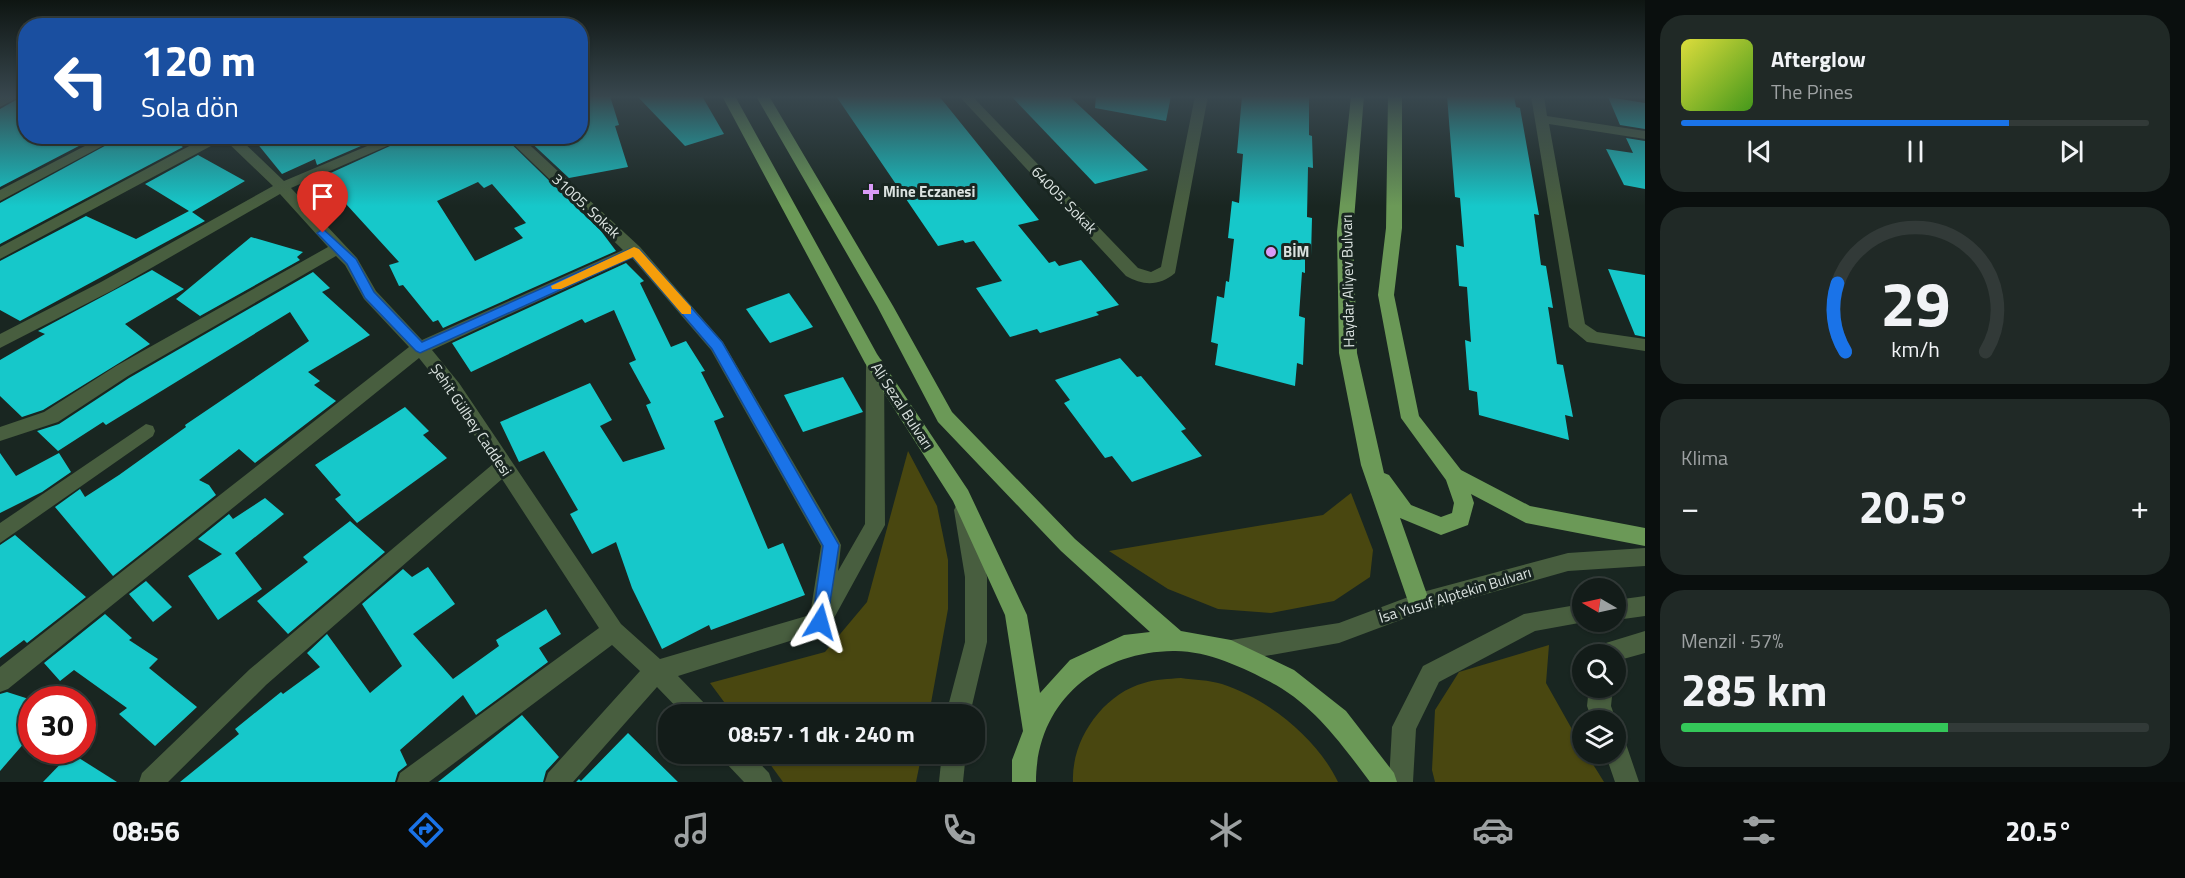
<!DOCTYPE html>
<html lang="tr">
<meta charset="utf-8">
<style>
body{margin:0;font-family:"Titillium Web",sans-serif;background:#202926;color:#f1f3f6;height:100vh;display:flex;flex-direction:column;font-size:22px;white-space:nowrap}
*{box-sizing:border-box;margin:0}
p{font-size:20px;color:#9da1a2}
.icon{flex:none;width:33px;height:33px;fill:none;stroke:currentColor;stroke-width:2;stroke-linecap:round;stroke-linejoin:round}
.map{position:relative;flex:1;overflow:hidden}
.details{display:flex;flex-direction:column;gap:15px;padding:15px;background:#0a0f0e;width:540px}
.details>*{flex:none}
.guide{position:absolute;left:18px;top:18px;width:570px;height:126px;border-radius:24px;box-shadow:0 2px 4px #0004,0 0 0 2px #323a38;background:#1a4fa0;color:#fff;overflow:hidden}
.needle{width:39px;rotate:279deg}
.buttons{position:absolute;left:1572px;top:578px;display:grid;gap:12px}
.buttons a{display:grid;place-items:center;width:54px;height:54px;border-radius:50%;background:#131c19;box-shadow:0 2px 4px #0004,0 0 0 2px #323a38;font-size:30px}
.speed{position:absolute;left:18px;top:686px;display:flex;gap:12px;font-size:30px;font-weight:700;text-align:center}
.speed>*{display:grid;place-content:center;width:78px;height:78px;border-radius:50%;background:#131c19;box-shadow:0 2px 4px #0004,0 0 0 2px #323a38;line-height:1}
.speed .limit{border:9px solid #d22;background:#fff;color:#111}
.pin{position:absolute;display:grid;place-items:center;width:51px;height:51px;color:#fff;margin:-62px -26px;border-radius:50% 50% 50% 0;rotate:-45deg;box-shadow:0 0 6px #0007}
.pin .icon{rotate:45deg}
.me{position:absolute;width:66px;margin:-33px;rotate:8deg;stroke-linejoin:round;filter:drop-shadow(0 0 4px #0008)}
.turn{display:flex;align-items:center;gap:21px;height:126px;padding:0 24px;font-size:27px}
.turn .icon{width:78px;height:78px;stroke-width:2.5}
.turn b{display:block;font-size:42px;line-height:51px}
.big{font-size:45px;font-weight:700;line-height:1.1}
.details .tile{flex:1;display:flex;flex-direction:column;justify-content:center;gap:9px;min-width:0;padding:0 21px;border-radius:24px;background:#202926}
.details .dial{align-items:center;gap:0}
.dial svg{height:156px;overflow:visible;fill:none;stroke:#323a38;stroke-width:7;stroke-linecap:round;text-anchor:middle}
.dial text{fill:#f1f3f6;stroke:none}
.song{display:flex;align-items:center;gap:18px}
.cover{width:72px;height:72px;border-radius:9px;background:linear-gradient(135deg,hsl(60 70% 55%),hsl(100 70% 35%))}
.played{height:6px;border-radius:3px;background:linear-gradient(90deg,#1a73e8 70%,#323a38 70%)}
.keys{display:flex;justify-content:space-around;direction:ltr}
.heat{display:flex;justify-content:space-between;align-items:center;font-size:33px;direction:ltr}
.charge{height:9px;border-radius:4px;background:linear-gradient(90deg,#34c759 57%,#323a38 0)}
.trip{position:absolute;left:658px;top:704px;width:327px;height:60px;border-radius:24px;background:#131c19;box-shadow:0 2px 4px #0004,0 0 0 2px #323a38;font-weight:700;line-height:60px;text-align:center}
.tabs{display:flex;height:96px;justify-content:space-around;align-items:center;background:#080b0a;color:#9da1a2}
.tabs .icon{width:42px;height:42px}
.tabs .active{color:#1a73e8}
.tabs b{font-size:27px;color:#f1f3f6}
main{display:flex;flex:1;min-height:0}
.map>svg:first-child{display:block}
</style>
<main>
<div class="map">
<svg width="1645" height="782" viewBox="0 0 1645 782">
<rect width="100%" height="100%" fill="#192621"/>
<!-- green -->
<g fill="#494710">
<polygon points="908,451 937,506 948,560 948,609 929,714 733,714 710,683 825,652 867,602"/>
<polygon points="1351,493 1373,550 1370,577 1334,601 1271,613 1218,609 1168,589 1109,551 1323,515"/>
<polygon points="1549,645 1546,683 1582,747 1582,753 1586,753 1604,782 1435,782 1432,770 1435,710 1459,672"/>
<path d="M1181,678c13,2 28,2 41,6 46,15 95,54 116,98h-265c-2,-42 30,-88 71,-99 11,-4 25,-4 37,-5z"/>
<polygon points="762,753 922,753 916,782 783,782"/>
</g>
<!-- building -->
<g fill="#16c8ca" fill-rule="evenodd">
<polygon points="23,96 26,96 26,136 98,136 0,187 0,109"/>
<polygon points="580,96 610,96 619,125 615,126 628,167 569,178 524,136 580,136"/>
<polygon points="637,96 702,96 724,134 685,146"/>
<polygon points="836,96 939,96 1039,220 1018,225 1049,263 1055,261 1059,266 1081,260 1119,305 1096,312 1099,315 1040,333 1037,329 1010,337 976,288 1002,281 974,241 965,243 963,240 938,246"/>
<polygon points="1011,96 1069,96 1148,170 1095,184"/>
<polygon points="1096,96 1171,96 1166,121 1095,108"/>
<polygon points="1242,96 1309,96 1309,135 1312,136 1313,168 1308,167 1307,217 1312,218 1311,256 1305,255 1305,273 1302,272 1299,316 1305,318 1303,365 1297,363 1295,386 1215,365 1218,344 1211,342 1217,296 1224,298 1226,281 1229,282 1234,239 1228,238 1232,201 1239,203 1243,154 1237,153"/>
<polygon points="1447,96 1514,96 1516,107 1520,108 1539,215 1534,214 1541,265 1546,266 1553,308 1548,307 1557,364 1563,365 1573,417 1565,415 1569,440 1479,415 1477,392 1469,390 1465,340 1471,342 1467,287 1459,286 1456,245 1464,247 1460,198 1455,197"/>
<polygon points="1608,97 1645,103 1645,129 1620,125"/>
<polygon points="123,136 165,136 183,147 0,244 0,203"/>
<polygon points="272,136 384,136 317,165 315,159 282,174 256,142"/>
<path d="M412,136h91l98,95 15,20 -173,77 -5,-8 -5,2 -30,-37 -4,1 -10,-21 10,-3 -53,-58 -6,2 -16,-30zM478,182l6,6 8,-4 34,39 -12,5 9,10 -48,23 -38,-60z"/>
<polygon points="1626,138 1645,141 1645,189 1624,185 1606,149 1633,153"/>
<polygon points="198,155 245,181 192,212 205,221 20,321 0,310 0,261 86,216 136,239 189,211 145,184"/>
<polygon points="251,237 303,252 297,257 300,260 200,316 176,299"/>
<polygon points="626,263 644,281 640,283 671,347 686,341 705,371 701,372 724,417 714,421 768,549 783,543 805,595 711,630 709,625 662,649 632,588 616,542 592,554 570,514 578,510 544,451 519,462 500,422 590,383 612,420 600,426 623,462 665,449 646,405 651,403 629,363 636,360 614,310 585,323 582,319 471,372 452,343"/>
<polygon points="1608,269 1645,275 1645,337 1635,335"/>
<polygon points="152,270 184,289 125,324 150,344 43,410 22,417 0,396 0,360 45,334 38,331"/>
<polygon points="313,272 330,288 322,292 370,335 308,372 320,381 314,385 336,401 255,463 239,449 199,480 209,485 216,495 113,576 55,507 80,489 85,497 119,475 186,427 185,425 309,341 290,312 106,425 103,422 58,451 37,431 59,424 129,378"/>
<polygon points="789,293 813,327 770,343 746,309"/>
<polygon points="1120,358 1137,377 1141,376 1186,429 1181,431 1202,456 1132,482 1112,456 1105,458 1064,403 1070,400 1055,380"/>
<polygon points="843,377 863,412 803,432 784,395"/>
<polygon points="405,407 429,431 423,435 447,458 357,523 335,499 341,495 315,465"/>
<polygon points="0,453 16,476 59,453 71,472 42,492 0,513"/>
<polygon points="265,498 284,514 235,553 262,589 218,620 188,576 222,554 198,539 229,514 233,519"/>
<polygon points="350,521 385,552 288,634 257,601 308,562 303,557"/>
<polygon points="15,535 86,597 27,643 24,640 0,658 0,545"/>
<polygon points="428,567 455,604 413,634 453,679 499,646 496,640 546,609 561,634 539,648 548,662 476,715 463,695 400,750 407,765 398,772 395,782 180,782 239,734 235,729 281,692 283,694 320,667 307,653 327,634 370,693 402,666 362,604 403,569 412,577"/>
<polygon points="146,581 172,607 153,622 129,594"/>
<polygon points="105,614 132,638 129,640 158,659 149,668 197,707 155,746 119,714 127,708 74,670 60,681 44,663"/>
<polygon points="7,692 32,700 32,734 0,771 0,694"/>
<polygon points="522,715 559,757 546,771 543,782 438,782"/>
<polygon points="628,733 678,782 576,782 579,779 581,781"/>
<polygon points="71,753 117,782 43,782"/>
</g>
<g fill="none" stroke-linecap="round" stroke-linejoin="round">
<!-- minor -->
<g fill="#485e3f" fill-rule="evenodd">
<polygon points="4,96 21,96 0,107 0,98"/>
<path d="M959,96h13l166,172 13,4 10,-5 34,-171h13l-33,177c-15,13 -32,13 -49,3z"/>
<polygon points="1531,96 1544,96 1547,116 1645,131 1645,139 1549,124 1585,324 1597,332 1645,339 1645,351 1587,342 1569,327"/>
<polygon points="104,136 121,136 0,201 0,190"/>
<path d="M208,136h29l47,45 107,-45h19l-119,52 66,70 19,33 46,49 201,-90 -118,-114h15l120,111 83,95 115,197 3,6 -3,26 27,-47 1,-160 3,-5h12l3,5 1,161 -57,104 -150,47 29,30 4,8h-28l-26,-27 -84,95h-28l3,-9 92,-102 -28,-26 -183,137h-32l3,-9 199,-145 -97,-149 -236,206 -98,97h-29l3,-9 108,-104 243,-205 -46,-71 -28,-35 -411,331 -8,3v-25l409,-320 -45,-48 -19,-34 -9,-9 -208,120 -70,46 -58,19v-14l44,-15 72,-46 212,-119 -48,-53 -167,96 -113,58v-14l101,-52 172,-96 -49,-47 -224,120v-12zM632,258l79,92 110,196 -11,69 -150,44 -39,-35 -162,-241 -27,-33z"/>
<polygon points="146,424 153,426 155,431 153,436 0,543 0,523"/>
<polygon points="964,501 971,504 974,510 987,577 987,642 970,714 946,714 965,642 965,577 954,510 957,504"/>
<polygon points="1645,548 1645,566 1568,571 1419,613 1339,643 1231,662 1223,659 1220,651 1223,643 1231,640 1339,623 1419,593 1568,553"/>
<polygon points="1645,596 1645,616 1616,620 1616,600"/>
<polygon points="1582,604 1582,621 1590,621 1535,631 1439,682 1416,729 1413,782 1389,782 1392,727 1423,666 1524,614"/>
<polygon points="1645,631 1645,653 1616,661 1616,654 1593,654 1596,646"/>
<polygon points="1589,687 1613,687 1611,706 1616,720 1616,721 1592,720 1587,706"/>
<polygon points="1616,738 1625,741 1639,782 1615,782 1605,753 1616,753"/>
<polygon points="722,753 750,753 769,773 772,782 744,782 725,762"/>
<polygon points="942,753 966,753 963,782 939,782"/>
</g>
<!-- major -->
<g fill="#6b9957" fill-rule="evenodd">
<path d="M722,96h13l142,258 91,136 59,125 13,78 30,-33 54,-25 26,-3 -89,-81 -123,-129 -61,-116 -121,-210h13l124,210 59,106 123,127 106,92 50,9 63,30 52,41 48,62 3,9h-27c-27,-36 -54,-74 -94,-97 -29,-16 -69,-35 -103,-34 -76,1 -137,51 -137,131h-24v-22l11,-29 -18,-116 -52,-114 -88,-138z"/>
<polygon points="1351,96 1364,96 1353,232 1357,353 1384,473 1389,475 1411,505 1441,517 1452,513 1454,503 1446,480 1401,418 1378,295 1386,228 1388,96 1402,96 1402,228 1394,295 1419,416 1461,470 1530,506 1645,528 1645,546 1526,523 1471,494 1474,503 1468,525 1441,535 1400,518 1430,603 1427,610 1419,613 1411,610 1361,465 1339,353 1337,232"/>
</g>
</g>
<!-- sky -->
<linearGradient id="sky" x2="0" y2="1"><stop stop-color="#0e1512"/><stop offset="0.47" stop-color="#38474e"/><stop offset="1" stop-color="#38474e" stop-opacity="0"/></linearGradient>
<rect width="1645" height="206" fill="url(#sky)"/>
<!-- route -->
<polygon fill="#1a73e8" stroke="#114b97" stroke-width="1.5" points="323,229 356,259 374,292 422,342 630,249 639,249 722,342 836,540 839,545 826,628 820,630 814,628 812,622 823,546 712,349 633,257 420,353 416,351 365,298 347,264 317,233"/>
<!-- slow -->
<polygon fill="#f59e0b" points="634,247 639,249 691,307 691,314 682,314 633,257 561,289 552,289 551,286"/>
<!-- markers -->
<g fill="#d99af7" stroke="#192621" stroke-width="2">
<path d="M868 183h6v6h6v6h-6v6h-6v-6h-6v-6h6z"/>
<circle cx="1271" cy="252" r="6"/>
</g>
<g text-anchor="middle" stroke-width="6" stroke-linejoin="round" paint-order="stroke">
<!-- poi labels -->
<g font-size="15" font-weight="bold" fill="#dbe3e0" stroke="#192621" text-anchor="start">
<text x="883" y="197">Mine Eczanesi</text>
<text x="1283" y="257">BİM</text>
</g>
<!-- street labels -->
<g font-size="15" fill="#dbe3e0" stroke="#192621">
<text transform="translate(1064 200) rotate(46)" y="5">64005. Sokak</text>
<text transform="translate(586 206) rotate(43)" y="5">31005. Sokak</text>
<text transform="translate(1348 281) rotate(-91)" y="5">Haydar Aliyev Bulvarı</text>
<text transform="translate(902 406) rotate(57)" y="5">Ali Sezal Bulvarı</text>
<text transform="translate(471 420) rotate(56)" y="5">Şehit Gülbey Caddesi</text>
<text transform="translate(1455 595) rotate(-17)" y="5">İsa Yusuf Alptekin Bulvarı</text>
</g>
</g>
</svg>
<div class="buttons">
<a><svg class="needle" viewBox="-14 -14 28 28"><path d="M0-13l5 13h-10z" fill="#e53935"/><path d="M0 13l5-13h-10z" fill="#9da1a2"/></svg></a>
<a><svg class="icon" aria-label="search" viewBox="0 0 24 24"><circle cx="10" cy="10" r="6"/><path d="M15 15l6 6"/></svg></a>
<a><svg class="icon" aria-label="layers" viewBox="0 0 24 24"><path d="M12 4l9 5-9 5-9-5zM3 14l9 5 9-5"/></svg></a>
</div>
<div class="speed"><div class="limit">30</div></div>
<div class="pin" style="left:323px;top:233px;background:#d93025"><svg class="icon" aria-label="arrive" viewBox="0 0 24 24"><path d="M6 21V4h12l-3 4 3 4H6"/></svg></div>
<svg class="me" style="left:820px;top:622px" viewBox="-20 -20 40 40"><path d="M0-17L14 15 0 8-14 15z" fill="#1a73e8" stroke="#fff" stroke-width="4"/></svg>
<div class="trip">08:57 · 1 dk · 240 m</div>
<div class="guide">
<div class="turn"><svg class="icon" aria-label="left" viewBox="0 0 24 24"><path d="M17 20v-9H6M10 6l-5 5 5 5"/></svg><div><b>120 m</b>Sola dön</div></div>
</div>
</div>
<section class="details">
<div class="tile">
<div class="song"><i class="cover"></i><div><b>Afterglow</b><p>The Pines</p></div></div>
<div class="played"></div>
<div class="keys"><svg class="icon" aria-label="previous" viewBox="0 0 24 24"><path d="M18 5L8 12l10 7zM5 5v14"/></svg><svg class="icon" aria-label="pause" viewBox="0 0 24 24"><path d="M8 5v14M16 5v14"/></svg><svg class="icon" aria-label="next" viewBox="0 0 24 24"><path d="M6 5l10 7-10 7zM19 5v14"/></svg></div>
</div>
<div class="tile dial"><svg viewBox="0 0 100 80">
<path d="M14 69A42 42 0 1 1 86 69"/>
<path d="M14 69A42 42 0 0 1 10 34" stroke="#1a73e8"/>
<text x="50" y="56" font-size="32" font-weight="700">29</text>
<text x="50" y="72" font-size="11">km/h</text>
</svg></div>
<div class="tile"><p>Klima</p>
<div class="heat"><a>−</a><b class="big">20.5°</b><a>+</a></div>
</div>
<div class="tile"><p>Menzil · 57%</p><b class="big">285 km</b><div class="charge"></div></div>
</section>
</main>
<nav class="tabs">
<b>08:56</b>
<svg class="icon active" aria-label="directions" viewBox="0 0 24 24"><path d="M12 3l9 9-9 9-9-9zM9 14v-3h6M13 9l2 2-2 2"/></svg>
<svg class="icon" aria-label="music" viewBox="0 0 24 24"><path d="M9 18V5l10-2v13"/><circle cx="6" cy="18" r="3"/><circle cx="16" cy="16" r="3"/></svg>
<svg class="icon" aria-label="phone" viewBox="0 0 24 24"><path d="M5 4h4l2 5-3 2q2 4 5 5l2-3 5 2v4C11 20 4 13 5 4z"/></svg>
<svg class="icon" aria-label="climate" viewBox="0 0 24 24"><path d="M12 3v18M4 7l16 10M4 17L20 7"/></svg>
<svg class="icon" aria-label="car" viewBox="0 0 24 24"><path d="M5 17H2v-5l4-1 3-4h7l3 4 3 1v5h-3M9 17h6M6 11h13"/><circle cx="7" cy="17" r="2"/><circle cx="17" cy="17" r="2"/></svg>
<svg class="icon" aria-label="filters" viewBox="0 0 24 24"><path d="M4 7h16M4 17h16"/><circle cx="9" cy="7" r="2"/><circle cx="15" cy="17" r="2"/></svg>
<b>20.5°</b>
</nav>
